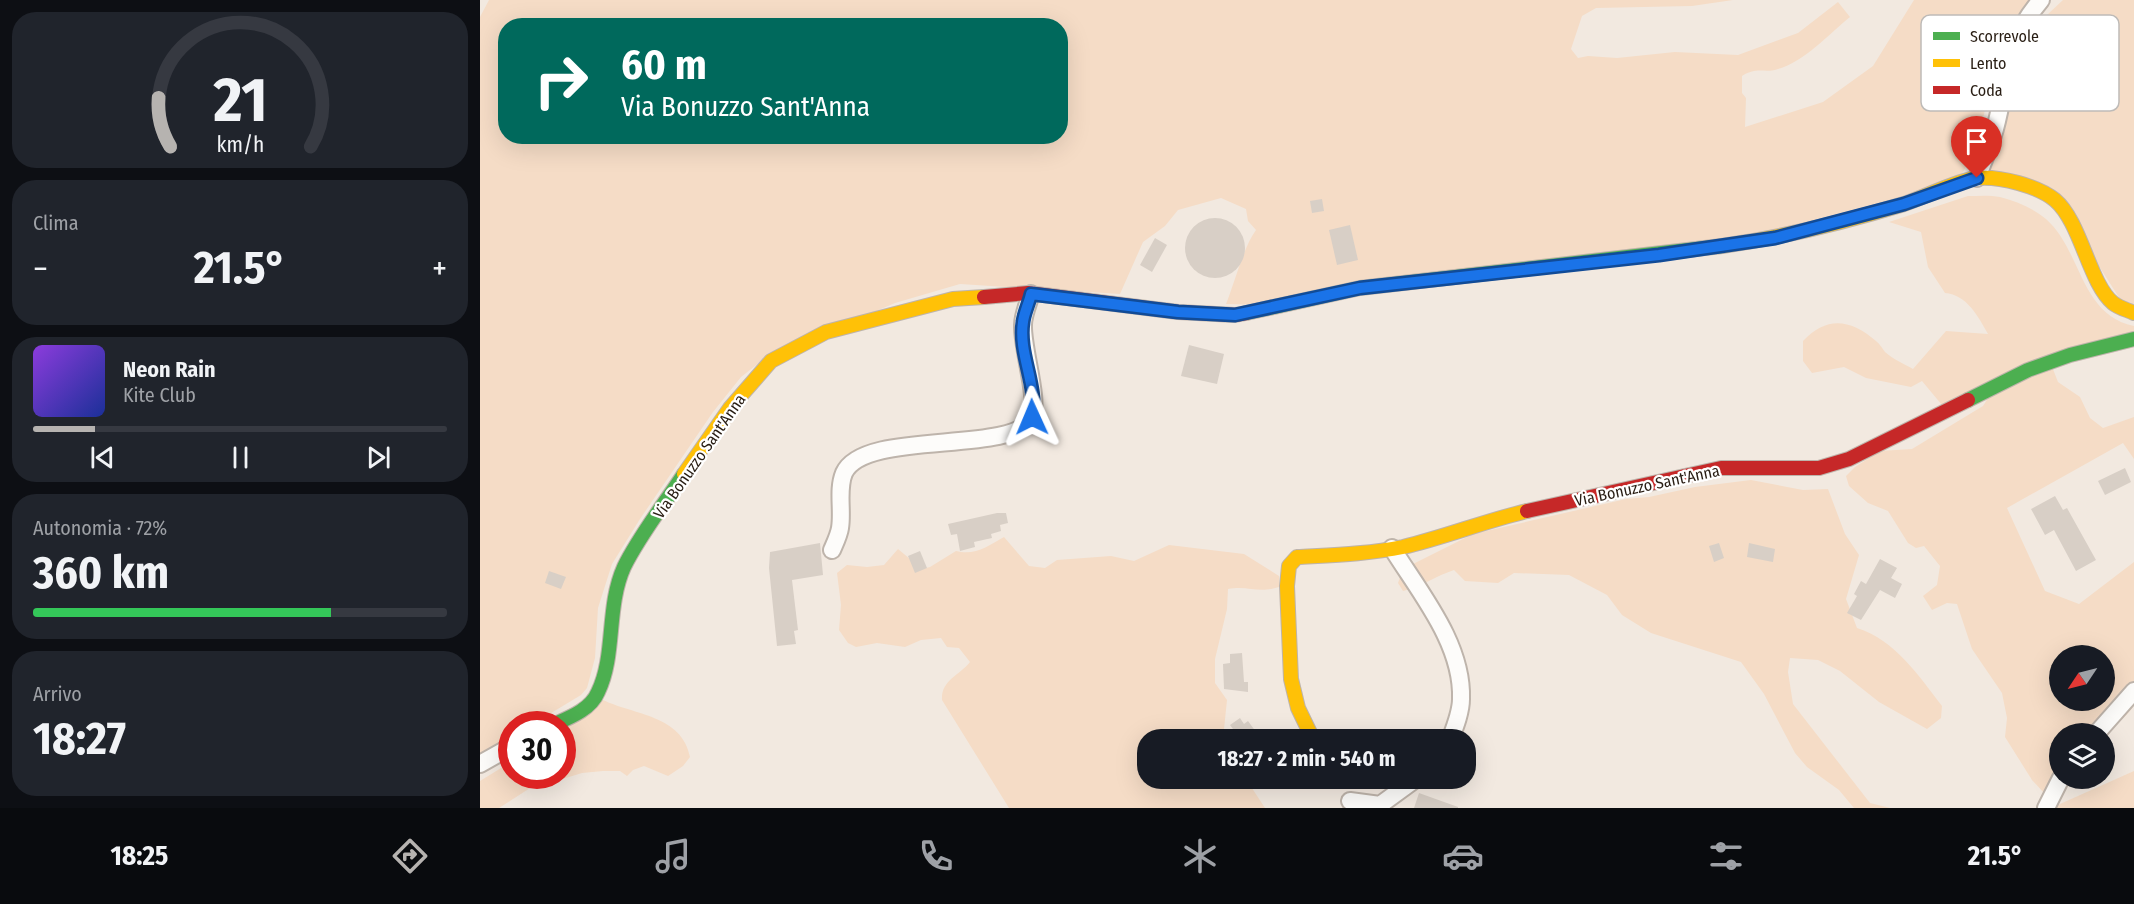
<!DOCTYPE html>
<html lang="it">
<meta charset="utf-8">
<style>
body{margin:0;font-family:"Fira Sans Condensed",sans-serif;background:#20242c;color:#f1f3f6;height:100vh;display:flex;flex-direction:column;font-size:22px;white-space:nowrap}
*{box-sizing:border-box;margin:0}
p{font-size:20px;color:#9ea1a6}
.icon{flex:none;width:33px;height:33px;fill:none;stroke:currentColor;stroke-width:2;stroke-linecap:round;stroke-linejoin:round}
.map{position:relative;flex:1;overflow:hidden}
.panel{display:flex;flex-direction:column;gap:12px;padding:12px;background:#0d0f14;width:480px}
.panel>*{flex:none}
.banner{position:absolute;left:18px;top:18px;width:570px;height:126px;border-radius:24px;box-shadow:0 6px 24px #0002;background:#00695c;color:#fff;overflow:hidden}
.needle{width:39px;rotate:235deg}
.tools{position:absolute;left:1569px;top:645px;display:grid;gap:12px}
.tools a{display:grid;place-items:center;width:66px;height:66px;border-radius:50%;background:#171b24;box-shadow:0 6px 24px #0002;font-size:30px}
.speed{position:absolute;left:18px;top:711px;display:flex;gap:12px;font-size:30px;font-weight:700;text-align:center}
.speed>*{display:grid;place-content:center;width:78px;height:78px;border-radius:50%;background:#171b24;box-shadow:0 6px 24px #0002;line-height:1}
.speed .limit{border:9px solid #d22;background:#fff;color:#111}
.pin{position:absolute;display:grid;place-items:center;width:51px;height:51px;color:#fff;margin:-62px -26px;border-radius:50% 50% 50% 0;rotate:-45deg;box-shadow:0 0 6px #0007}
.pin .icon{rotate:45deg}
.me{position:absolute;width:66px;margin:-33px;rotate:359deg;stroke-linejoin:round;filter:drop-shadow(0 0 4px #0008)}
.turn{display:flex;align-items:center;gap:21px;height:126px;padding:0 24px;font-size:27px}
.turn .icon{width:78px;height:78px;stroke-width:2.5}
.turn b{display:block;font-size:42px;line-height:51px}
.big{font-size:45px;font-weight:700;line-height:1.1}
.panel .card{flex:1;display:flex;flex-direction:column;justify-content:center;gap:9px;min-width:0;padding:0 21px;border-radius:24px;background:#20242c}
.panel .dial{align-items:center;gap:0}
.dial svg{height:156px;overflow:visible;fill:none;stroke:#363941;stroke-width:7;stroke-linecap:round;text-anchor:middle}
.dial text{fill:#f1f3f6;stroke:none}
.song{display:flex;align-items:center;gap:18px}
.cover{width:72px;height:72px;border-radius:9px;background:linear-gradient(135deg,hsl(270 70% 55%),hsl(230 70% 35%))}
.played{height:6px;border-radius:3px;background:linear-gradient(90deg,#b6b3b0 15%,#363941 15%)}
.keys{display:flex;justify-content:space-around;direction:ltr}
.heat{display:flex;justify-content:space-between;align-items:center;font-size:33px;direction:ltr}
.charge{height:9px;border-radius:4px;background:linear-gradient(90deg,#34c759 72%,#363941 0)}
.trip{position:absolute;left:657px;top:729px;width:339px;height:60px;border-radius:24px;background:#171b24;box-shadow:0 6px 24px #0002;font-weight:700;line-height:60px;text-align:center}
.menu{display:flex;height:96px;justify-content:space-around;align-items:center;background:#090b0e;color:#9ea1a6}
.menu .icon{width:42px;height:42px}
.menu .on{color:#b6b3b0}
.menu b{font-size:27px;color:#f1f3f6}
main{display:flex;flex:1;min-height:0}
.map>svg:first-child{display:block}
</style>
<main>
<section class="panel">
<div class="card dial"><svg viewBox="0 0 100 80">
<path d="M14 69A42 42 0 1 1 86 69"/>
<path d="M14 69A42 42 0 0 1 8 44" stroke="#b6b3b0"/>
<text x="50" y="56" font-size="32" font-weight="700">21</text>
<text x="50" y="72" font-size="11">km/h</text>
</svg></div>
<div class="card"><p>Clima</p>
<div class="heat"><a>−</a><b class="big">21.5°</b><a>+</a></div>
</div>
<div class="card">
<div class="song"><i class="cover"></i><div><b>Neon Rain</b><p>Kite Club</p></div></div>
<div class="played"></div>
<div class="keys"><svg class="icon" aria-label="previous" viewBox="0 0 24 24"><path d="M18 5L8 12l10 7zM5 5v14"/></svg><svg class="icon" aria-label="pause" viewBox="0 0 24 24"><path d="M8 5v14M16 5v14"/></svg><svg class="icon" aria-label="next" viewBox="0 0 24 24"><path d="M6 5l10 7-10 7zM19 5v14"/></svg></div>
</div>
<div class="card"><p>Autonomia · 72%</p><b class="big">360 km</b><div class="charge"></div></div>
<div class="card"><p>Arrivo</p><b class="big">18:27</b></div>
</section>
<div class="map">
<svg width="1654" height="808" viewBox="0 0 1654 808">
<rect width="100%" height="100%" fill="#f2e9e0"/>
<!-- green -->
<g fill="#f5dcc6" fill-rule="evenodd">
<path d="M9,0h1244l-41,6 -96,2 -14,8 -11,33 7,9 10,-2 29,2 58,-6 63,3 60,-22 40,-31 12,15c-21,17 -46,45 -72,52 -15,5 -19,-3 -36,7v17l4,5 -1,29 78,-25 50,-36 41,-66h119l-28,33 -30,116 -15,29 -159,52 -530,75 -45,-1c9,-22 17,-56 30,-74l-8,-9 -2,-12 -25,-11 -43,12 -13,16 -22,16 -23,52 -160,-10 -65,19 -131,56 -23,18 -28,35 -73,107 -28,45 -14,44 -3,50 -8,30 -6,7 -48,29h-21l-1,14 -31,19v-740zM26,26h554v110h-554z"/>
<polygon points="1583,0 1654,0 1654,305 1640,299 1580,205 1504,175 1543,43 1550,31"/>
<path d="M1488,196c10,0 22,-1 32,1 16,4 33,11 46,22 36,32 34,96 88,107v11l-85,22 9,23 22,15 10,21 13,10 31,-11v42l-11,-16 -116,65 38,83 34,13 55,-42v143c-17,28 -46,28 -74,29v44l-15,16 -13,-14 -27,-43 2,-19 -5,-25 -30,-44 -15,-45 -10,-1 -15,7 -9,-14 14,-11 3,-19 -16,-20 -8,2 -8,-5 -20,-32 -20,-8 -19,-17 -3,-10 9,-9 25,-16 32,-2 71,-43 5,-8 -41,13 -25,-30 -11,6 -45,-9 -22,-11 -32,6 -9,-12v-20c24,-25 47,-22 73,0 4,3 6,7 9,11 8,7 19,12 28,17l33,-38 42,3c-10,-18 -21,-39 -43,-41l-17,-26 -7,-35 -32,-10zM1580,656h44v44h-44z"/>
<path d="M1271,480l52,10 25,-1 17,45 14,21 -13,44 11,29c38,12 62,48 85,78l-1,12 -14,11 -48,-27 -39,-31 -22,-11 -28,-2 -2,14 5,32 77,99 20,5h-36l-15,-18 -32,-23 -12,-14 -31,-59 -23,-32 -90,-29 -29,-18 -15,-20 -38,-20 -55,-2 -16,10 -33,-2 -11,-11c-18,6 -32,16 -51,21l-5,-8 5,-14 70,-35 153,-35 23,-2 46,-10z"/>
<path d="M524,537l25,29 16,2 12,-8 54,-4 23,5 35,-16 75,9 35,22v11c-22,7 -30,-2 -51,2l-1,20 -12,50v24l12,17 -4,39 -75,1v38l98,1 19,29h-256l-67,-108c-1,-20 17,-24 28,-38l-11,-14 -12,-1 -6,-9 -20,2 -16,7 -28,-4 -21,4 -8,-4 -9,-13 2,-25 -4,-32 10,-8 20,2 17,-2 14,-16 24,20 8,-2 26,-16c19,5 32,-5 48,-14z"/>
<path d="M123,700c31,15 79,15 87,57l-7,9 -15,10 -24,-10 -11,4 -6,6 -7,-5h-17l-21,2 -26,8h-15l-42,27h-19v-27l31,-19 1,14h50l1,-45z"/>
<polygon points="1654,771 1654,808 1571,808"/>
</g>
<!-- building -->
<g fill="#d8cfc6">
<polygon points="842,199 844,211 832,213 830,201"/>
<circle cx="735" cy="248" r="30"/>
<polygon points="870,225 878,260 857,265 849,230"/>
<polygon points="675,238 687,245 672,272 660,265"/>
<polygon points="709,345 744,354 737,384 701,376"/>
<polygon points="1645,468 1651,482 1625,495 1618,481"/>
<polygon points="1575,496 1583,510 1587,508 1616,560 1596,571 1574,530 1565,535 1551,509"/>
<polygon points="517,513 526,513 528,523 520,525 521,531 511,534 512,538 494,542 495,547 480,551 477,534 471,535 468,524"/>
<polygon points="340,543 343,575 312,580 318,630 314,631 316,644 297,646 289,568 290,552"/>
<polygon points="1239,543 1244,558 1234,562 1229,546"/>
<polygon points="1269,543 1295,549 1293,562 1267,557"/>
<polygon points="440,551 447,568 435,573 428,556"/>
<polygon points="1400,559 1417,568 1411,578 1422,584 1415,598 1400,590 1381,620 1367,613 1377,596 1374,594 1381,581 1386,584"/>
<polygon points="69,571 86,577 81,589 65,583"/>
<polygon points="762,653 764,682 768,682 768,692 744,689 743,664 750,663 750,654"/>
<polygon points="760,718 764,724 768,721 782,740 761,740 750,725"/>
<polygon points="939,793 978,807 978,808 934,808"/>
</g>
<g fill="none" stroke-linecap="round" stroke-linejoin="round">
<defs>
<g id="street">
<path d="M1497,178c6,-16 13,-32 18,-49 14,-51 8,-85 46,-129"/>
<path d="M912,548c28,45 71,96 69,151 0,13 -6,28 -11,41"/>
<path d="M352,550c3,-7 7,-15 8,-22 3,-18 -3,-38 4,-55 20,-44 167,-18 187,-54 9,-18 -9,-70 -8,-94 0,-10 5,-21 8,-31"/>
<polyline points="1616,734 1654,691"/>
<polyline points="0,764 32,746"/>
<polyline points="870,801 900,805 937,778"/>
<polyline points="1566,808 1581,778"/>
</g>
<g id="fast">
<polyline points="766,313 880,288 1242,246"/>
<polyline points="1488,400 1548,370 1590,355 1654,339"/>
<path d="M75,724c16,-7 36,-15 43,-32 18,-37 8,-85 26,-125 15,-31 41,-64 60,-93"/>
</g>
<g id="slow">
<path d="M1242,246c62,-9 123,-24 182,-42 21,-7 54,-24 73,-26 23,-2 61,8 78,22 26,22 34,83 58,103 6,5 15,7 21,10"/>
<polyline points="204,474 250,408 291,361 346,332 473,299 504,297"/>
<path d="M832,737l-14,-29 -7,-29 -4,-93 2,-20 8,-9c35,-2 71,-3 106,-10 42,-10 82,-26 124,-36"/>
</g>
<g id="jam">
<polyline points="504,297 548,293 698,312 755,315 766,313"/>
<polyline points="1047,511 1241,468 1339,468 1369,459 1488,400"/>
</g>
</defs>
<!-- street casing -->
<use href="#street" stroke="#beb4ab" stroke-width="20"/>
<!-- fast casing -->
<use href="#fast" stroke="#beb4ab" stroke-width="16"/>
<!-- slow casing -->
<use href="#slow" stroke="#beb4ab" stroke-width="16"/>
<!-- jam casing -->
<use href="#jam" stroke="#beb4ab" stroke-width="16"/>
<!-- street -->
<use href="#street" stroke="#fdfcfa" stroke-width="16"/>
<!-- fast -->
<use href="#fast" stroke="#4caf50" stroke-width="14"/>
<!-- slow -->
<use href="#slow" stroke="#ffc107" stroke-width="14"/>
<!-- jam -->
<use href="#jam" stroke="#c62828" stroke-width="14"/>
</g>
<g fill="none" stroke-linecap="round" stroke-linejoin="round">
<defs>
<path id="route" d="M552,417c6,-32 -14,-63 -9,-95 1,-9 6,-19 8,-28l147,18 57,3 125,-27 299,-33 116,-17 129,-34 73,-26"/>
</defs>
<!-- route casing -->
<use href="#route" stroke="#114b97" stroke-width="15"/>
<!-- route -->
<use href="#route" stroke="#1a73e8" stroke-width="10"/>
</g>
<g text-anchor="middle" stroke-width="4.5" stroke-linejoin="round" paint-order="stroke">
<!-- street labels -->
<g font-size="16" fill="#281d13" stroke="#fff">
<text transform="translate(219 456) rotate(-55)" y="6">Via Bonuzzo Sant'Anna</text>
<text transform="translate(1167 485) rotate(-12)" y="6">Via Bonuzzo Sant'Anna</text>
</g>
</g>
<!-- legend -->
<rect x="1441" y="15" width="198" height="96" rx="9" fill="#fff" stroke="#bebbb8" stroke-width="1.5"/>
<rect x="1453" y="32" width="27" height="8" fill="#4caf50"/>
<rect x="1453" y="59" width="27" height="8" fill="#ffc107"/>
<rect x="1453" y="86" width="27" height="8" fill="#c62828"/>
<g font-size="16" fill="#281d13">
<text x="1490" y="42">Scorrevole</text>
<text x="1490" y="69">Lento</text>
<text x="1490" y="96">Coda</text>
</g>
</svg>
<div class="tools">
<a><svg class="needle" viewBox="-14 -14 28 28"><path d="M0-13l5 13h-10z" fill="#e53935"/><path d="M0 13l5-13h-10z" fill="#9ea1a6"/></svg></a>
<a><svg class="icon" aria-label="layers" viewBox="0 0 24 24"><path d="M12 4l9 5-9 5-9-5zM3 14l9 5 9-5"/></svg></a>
</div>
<div class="speed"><div class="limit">30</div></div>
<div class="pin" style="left:1497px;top:178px;background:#d93025"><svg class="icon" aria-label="arrive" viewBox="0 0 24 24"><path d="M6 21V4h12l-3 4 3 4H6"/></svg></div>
<svg class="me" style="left:552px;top:417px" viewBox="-20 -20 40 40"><path d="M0-17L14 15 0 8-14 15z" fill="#1a73e8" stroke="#fff" stroke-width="4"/></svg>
<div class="trip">18:27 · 2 min · 540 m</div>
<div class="banner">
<div class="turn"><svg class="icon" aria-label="right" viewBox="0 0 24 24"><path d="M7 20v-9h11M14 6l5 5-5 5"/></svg><div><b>60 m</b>Via Bonuzzo Sant'Anna</div></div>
</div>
</div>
</main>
<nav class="menu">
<b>18:25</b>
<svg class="icon on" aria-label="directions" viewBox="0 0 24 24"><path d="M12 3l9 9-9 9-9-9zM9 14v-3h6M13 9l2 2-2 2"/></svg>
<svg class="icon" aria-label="music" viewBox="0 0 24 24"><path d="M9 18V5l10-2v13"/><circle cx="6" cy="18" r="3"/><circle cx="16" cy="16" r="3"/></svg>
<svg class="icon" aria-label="phone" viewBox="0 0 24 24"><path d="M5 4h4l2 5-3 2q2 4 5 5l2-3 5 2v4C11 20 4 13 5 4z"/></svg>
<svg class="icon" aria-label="climate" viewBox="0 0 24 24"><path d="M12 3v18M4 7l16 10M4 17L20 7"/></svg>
<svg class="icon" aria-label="car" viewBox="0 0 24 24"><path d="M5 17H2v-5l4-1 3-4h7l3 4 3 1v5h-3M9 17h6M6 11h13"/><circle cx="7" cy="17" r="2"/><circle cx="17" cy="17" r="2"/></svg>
<svg class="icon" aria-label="filters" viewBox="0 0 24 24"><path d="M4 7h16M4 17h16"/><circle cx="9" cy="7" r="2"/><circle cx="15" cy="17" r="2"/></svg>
<b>21.5°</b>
</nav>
